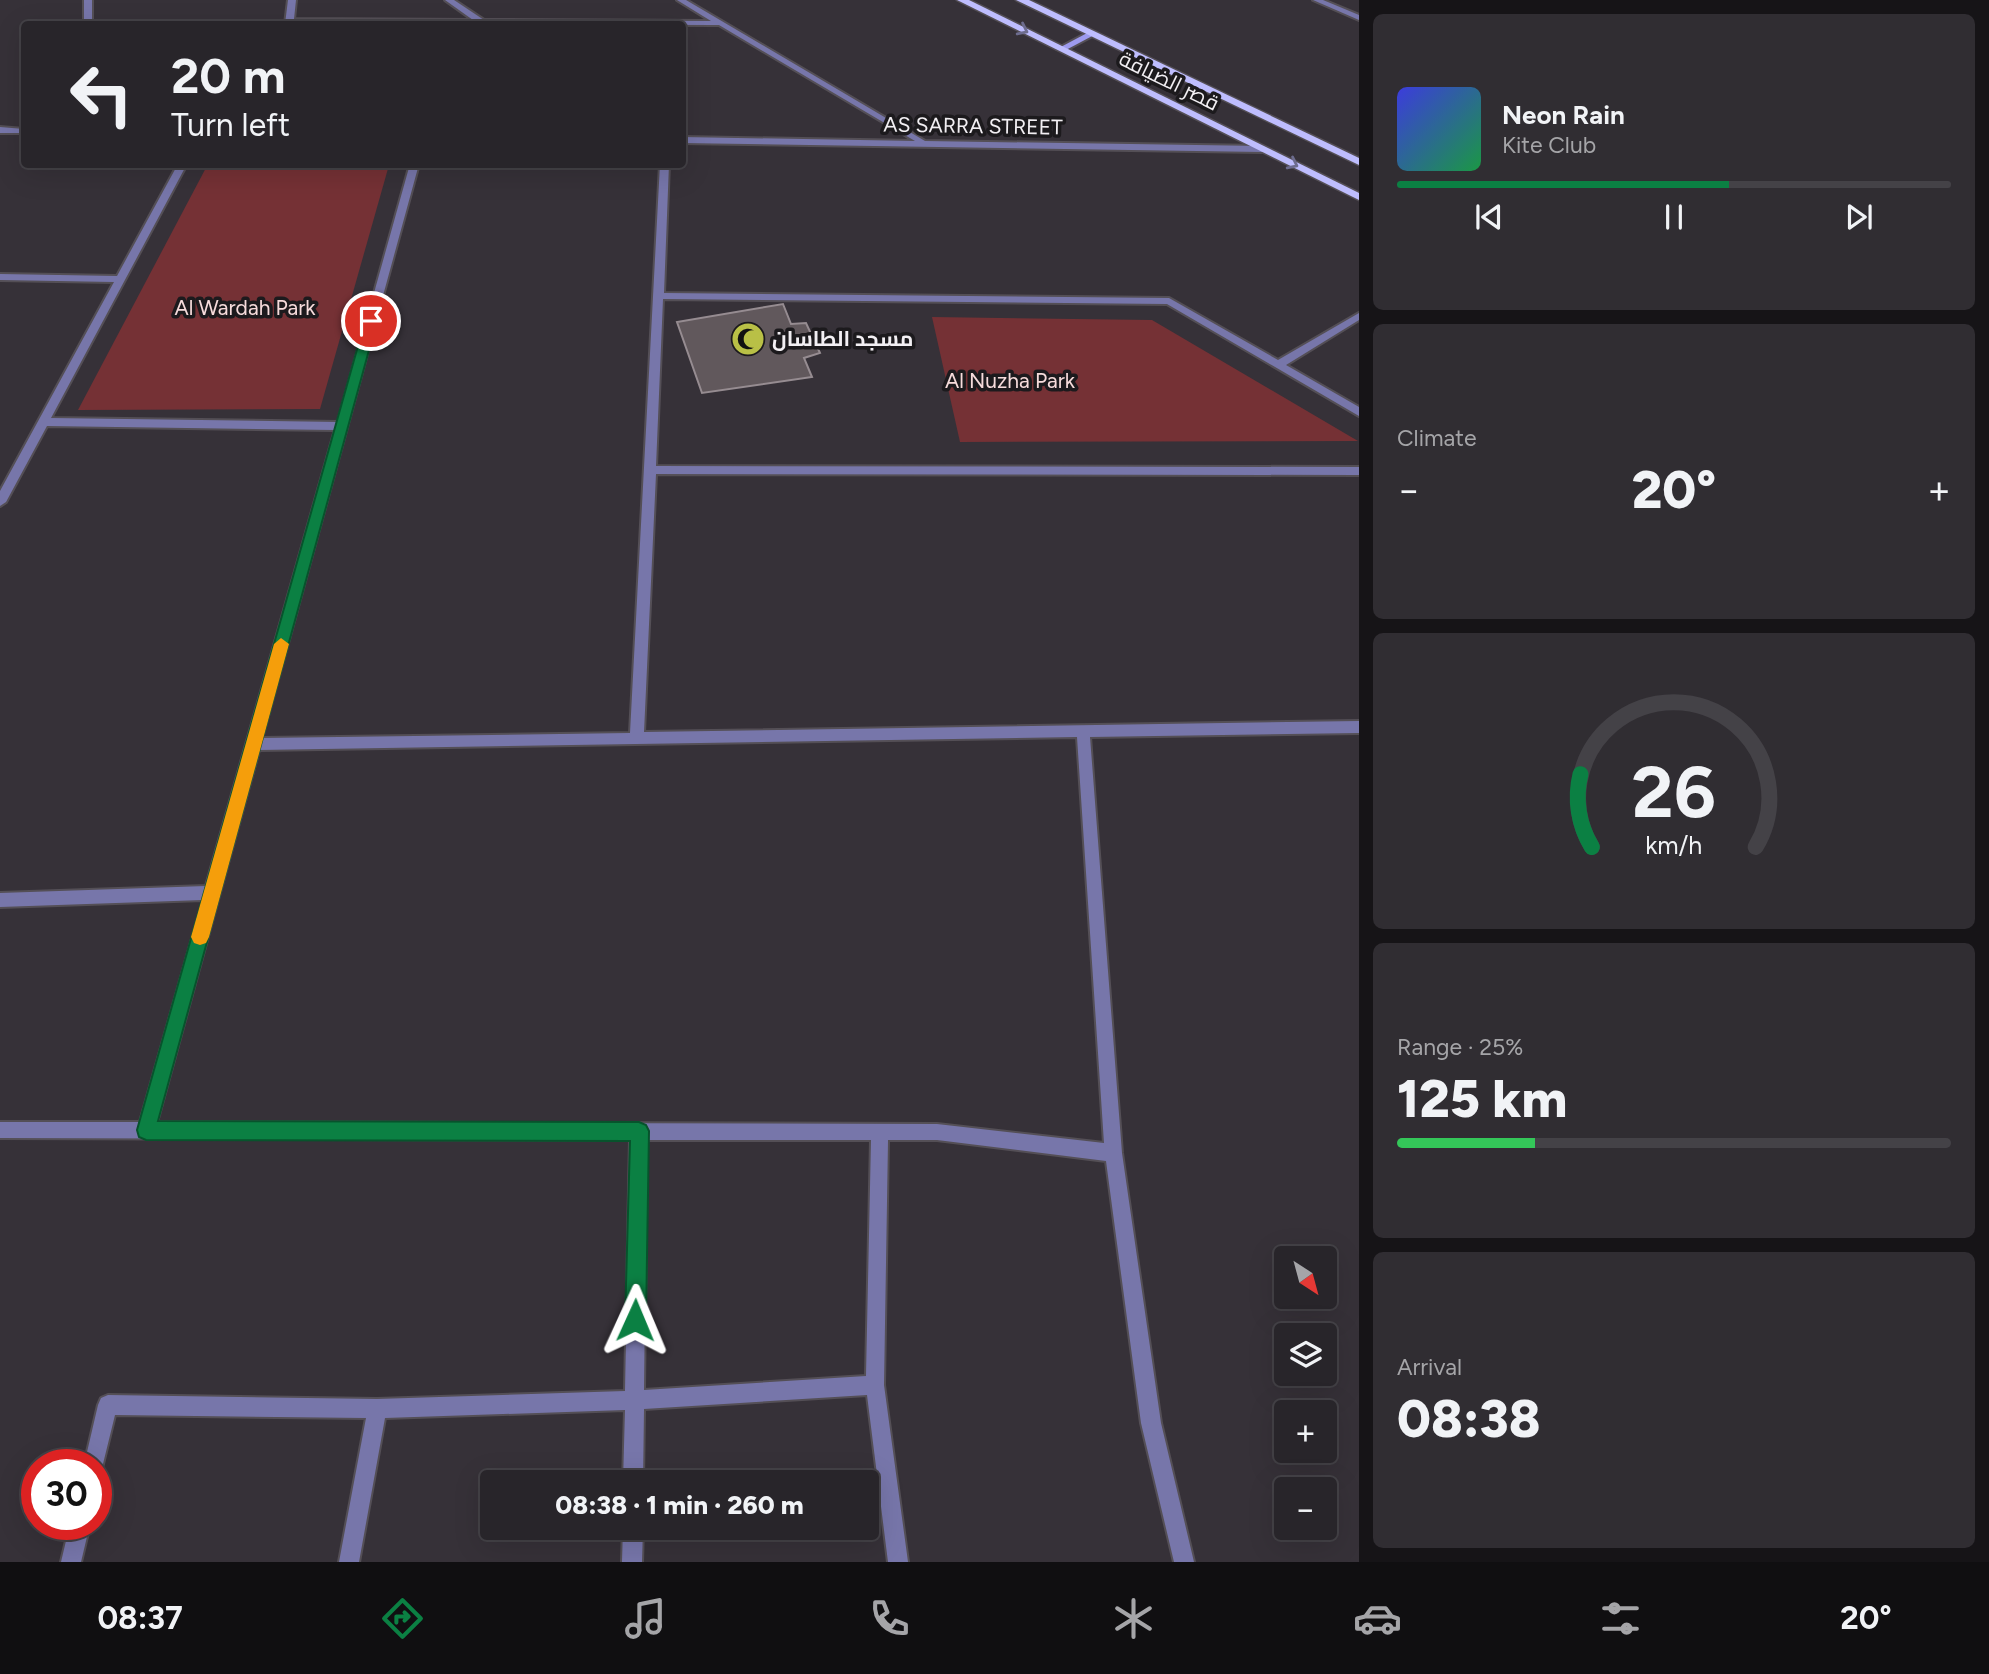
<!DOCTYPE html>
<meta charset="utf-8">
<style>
body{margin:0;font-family:Figtree,Cairo,sans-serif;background:#302d32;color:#f1f3f6;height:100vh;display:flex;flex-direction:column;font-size:26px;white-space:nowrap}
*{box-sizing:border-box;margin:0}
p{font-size:23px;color:#a5a5a8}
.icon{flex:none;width:38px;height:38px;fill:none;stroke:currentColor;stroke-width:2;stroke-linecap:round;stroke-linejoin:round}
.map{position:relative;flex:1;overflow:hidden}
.panel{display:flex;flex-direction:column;gap:14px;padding:14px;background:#161417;width:630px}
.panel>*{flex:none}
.guide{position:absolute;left:21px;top:21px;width:665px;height:147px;border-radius:7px;box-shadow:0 7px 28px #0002,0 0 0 2px #444247;background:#28252a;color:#f1f3f6;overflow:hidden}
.needle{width:46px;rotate:144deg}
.buttons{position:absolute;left:1274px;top:1246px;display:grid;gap:14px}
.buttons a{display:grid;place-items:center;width:63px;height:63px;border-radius:7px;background:#28252a;box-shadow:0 7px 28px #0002,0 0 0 2px #444247;font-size:35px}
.speed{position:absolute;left:21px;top:1449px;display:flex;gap:14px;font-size:35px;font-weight:700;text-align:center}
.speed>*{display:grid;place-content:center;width:91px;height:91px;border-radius:50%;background:#28252a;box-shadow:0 7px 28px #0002,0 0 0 2px #444247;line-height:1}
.speed .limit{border:10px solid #d22;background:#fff;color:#111}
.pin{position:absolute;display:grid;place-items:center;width:60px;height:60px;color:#fff;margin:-30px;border:4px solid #fff;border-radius:50%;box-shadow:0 2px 7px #0007}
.me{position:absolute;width:77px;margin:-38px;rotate:1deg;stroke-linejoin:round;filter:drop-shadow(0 0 5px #0008)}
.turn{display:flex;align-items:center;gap:24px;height:147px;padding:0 35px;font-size:32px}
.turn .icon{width:91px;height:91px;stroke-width:2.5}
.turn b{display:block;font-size:49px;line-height:60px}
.big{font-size:52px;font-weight:800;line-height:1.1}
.panel .tile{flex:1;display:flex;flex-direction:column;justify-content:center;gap:10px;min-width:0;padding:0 24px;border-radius:10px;background:#302d32}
.panel .dial{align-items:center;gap:0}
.dial svg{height:182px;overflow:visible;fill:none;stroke:#444247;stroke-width:7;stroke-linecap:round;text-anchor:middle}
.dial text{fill:#f1f3f6;stroke:none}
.song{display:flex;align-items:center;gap:21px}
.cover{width:84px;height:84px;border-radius:10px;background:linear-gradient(135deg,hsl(240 70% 55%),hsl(140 70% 35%))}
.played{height:7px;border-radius:4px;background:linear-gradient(90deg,#0b8043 60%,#444247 60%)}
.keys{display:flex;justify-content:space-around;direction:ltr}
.heat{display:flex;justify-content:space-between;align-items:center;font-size:38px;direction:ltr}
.charge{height:10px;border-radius:5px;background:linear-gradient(90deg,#34c759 25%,#444247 0)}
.trip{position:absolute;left:480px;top:1470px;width:399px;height:70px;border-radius:7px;background:#28252a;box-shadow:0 7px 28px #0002,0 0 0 2px #444247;font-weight:800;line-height:70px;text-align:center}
.menu{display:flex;height:112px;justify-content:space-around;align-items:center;background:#100f11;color:#a5a5a8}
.menu .icon{width:49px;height:49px}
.menu .current{color:#0b8043}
.menu b{font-size:32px;color:#f1f3f6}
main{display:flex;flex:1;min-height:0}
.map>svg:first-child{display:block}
</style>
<main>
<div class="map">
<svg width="1359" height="1562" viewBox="0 0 1359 1562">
<rect width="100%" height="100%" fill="#363138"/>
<!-- green -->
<g fill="#753135">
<polygon points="208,164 389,165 320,409 78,410"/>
<polygon points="932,317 1152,320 1358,441 960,442"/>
</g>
<!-- building -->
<polygon fill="#61585c" stroke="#968c91" stroke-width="2" points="783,304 791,324 806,323 820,353 804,358 812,377 702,393 677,322"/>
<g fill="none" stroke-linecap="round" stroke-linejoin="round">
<defs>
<g id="minor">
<rect x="84" y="0" width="8" height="24"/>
<polygon points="288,0 296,0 294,19 473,20 445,0 454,0 484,20 711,21 677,0 686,0 925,141 1262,146 1266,149 1262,152 682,143 682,137 915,141 719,25 285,24"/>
<polygon points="1313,0 1323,0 1359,15 1359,20"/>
<polygon points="0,127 24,129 24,133 0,133"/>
<path d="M178,164h9l-136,254 287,4 72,-258h9l-157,574 368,-5 30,-569h9l-5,129 505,5 109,62 81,-47v7l-73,45 73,42v9l-192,-112 -504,-5 -7,167 703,1v8l-703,-1 -12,258 715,-11v12l-269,4 32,416 39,270 33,139h-20l-33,-139 -35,-262 -169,-21h-49l-4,245 24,177h-20l-21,-167 -223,14 -1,73h-20l2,-72 -240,8 -26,144h-20l27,-144 -251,-3 -14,57 -5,2v-9h-12l14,-60 3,-7 7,-3 269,4 248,-8 5,-251 -630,-2v-16h140l63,-222 -203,7v-14l206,-7 129,-456 -288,-4 -41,76 -6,4v-15l114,-209 -114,-2v-6l117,2zM1077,737l27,406 -167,-19 -780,-2 102,-372zM647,1140h224l-5,236 -222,14z"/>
<polygon points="70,1524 90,1524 81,1562 61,1562"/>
<polygon points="623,1528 643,1528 642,1562 622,1562"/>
</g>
<polygon id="secondary" points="1089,32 1096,34 1064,51 1057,49"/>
<g id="primary">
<polygon points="957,0 969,0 1359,193 1359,200"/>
<polygon points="1016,0 1029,0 1359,158 1359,165"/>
</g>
</defs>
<!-- minor casing -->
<use href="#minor" stroke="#544f56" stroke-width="4"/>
<!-- secondary casing -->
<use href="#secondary" stroke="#544f56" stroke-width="4"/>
<!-- primary casing -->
<use href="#primary" stroke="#544f56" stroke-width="3"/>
<!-- minor -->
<use href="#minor" fill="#7776aa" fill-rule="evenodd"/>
<!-- secondary -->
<use href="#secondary" fill="#9d9aee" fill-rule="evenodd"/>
<!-- primary -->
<use href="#primary" fill="#bebdfe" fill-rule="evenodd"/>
</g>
<!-- one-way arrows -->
<defs><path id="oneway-chevron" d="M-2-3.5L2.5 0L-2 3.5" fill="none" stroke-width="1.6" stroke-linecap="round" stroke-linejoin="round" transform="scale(1.75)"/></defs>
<g stroke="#6d6c8e">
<use href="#oneway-chevron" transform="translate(1023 30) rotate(26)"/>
<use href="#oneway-chevron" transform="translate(1293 164) rotate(26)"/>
</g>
<!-- route -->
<polygon fill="#0b8043" stroke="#07532c" stroke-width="2" points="371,318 377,321 158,1121 639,1122 646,1125 649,1131 646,1320 643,1327 635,1330 628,1327 625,1320 630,1141 146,1140 139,1137 137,1130 365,321"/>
<!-- slow -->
<polygon fill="#f59e0b" points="281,638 289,644 209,937 206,943 200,945 194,943 191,937 274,644"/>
<!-- icons -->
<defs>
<symbol id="mosque-disc" viewBox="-11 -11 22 22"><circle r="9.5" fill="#b9c046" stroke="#1c1a1d"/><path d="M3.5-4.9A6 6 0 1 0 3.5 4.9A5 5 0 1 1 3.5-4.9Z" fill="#111"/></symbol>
</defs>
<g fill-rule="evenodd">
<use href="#mosque-disc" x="729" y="320" width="38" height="38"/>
</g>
<g text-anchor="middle" stroke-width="7" stroke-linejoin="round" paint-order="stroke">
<!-- far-street labels -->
<g font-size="21" fill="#f2eff3" stroke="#1c1a1d">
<text transform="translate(1169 81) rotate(26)" y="7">قصر الضيافة</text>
<text transform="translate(973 126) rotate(1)" y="7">AS SARRA STREET</text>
</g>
<!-- far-park labels -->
<g font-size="21" fill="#f6dbdb" stroke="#1c1a1d">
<text x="245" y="315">Al Wardah Park</text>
<text x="1010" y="388">Al Nuzha Park</text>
</g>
<!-- far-poi labels -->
<g font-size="21" font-weight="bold" fill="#f2eff3" stroke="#1c1a1d" text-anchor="start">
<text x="772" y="346">مسجد الطاسان</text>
</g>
</g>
</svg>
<div class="buttons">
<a><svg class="needle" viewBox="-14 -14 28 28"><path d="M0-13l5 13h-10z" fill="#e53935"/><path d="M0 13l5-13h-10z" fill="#a5a5a8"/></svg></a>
<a><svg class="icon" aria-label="layers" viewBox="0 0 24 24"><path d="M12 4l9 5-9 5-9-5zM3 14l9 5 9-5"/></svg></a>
<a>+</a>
<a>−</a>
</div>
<div class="speed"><div class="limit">30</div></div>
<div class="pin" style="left:371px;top:321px;background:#d93025"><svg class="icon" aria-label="arrive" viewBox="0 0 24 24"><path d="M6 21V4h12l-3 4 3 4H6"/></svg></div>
<svg class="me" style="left:635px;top:1320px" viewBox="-20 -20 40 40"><path d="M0-17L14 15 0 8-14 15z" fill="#0b8043" stroke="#fff" stroke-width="4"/></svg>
<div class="trip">08:38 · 1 min · 260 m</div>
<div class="guide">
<div class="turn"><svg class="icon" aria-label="left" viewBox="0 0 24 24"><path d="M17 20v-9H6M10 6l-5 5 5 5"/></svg><div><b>20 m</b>Turn left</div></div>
</div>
</div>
<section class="panel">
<div class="tile">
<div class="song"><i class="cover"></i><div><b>Neon Rain</b><p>Kite Club</p></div></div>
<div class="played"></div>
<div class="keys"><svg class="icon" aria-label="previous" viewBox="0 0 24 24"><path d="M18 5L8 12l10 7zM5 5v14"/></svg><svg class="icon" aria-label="pause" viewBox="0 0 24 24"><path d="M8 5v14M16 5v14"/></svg><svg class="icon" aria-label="next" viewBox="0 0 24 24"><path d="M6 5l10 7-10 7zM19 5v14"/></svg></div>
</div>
<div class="tile"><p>Climate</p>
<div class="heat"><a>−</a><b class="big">20°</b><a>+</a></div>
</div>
<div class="tile dial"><svg viewBox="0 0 100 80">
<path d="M14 69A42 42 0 1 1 86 69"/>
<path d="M14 69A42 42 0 0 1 9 37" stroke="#0b8043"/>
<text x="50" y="56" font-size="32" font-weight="700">26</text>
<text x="50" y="72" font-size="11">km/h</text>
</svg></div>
<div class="tile"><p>Range · 25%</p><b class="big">125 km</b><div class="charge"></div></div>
<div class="tile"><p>Arrival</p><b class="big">08:38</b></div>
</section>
</main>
<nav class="menu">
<b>08:37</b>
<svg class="icon current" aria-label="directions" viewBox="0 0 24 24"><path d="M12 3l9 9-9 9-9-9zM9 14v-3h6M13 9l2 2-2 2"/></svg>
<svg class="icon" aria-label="music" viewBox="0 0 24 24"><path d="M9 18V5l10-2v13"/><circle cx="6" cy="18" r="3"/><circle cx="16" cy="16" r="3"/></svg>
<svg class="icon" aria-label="phone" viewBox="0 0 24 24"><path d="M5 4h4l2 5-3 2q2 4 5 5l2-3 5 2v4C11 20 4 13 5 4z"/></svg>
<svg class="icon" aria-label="climate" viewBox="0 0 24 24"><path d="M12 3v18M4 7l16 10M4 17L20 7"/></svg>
<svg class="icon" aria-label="car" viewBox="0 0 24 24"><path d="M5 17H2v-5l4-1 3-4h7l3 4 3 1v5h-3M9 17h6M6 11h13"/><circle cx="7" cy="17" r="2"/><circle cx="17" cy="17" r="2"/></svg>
<svg class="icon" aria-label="filters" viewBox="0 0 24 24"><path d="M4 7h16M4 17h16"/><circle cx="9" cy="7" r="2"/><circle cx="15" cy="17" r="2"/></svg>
<b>20°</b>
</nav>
